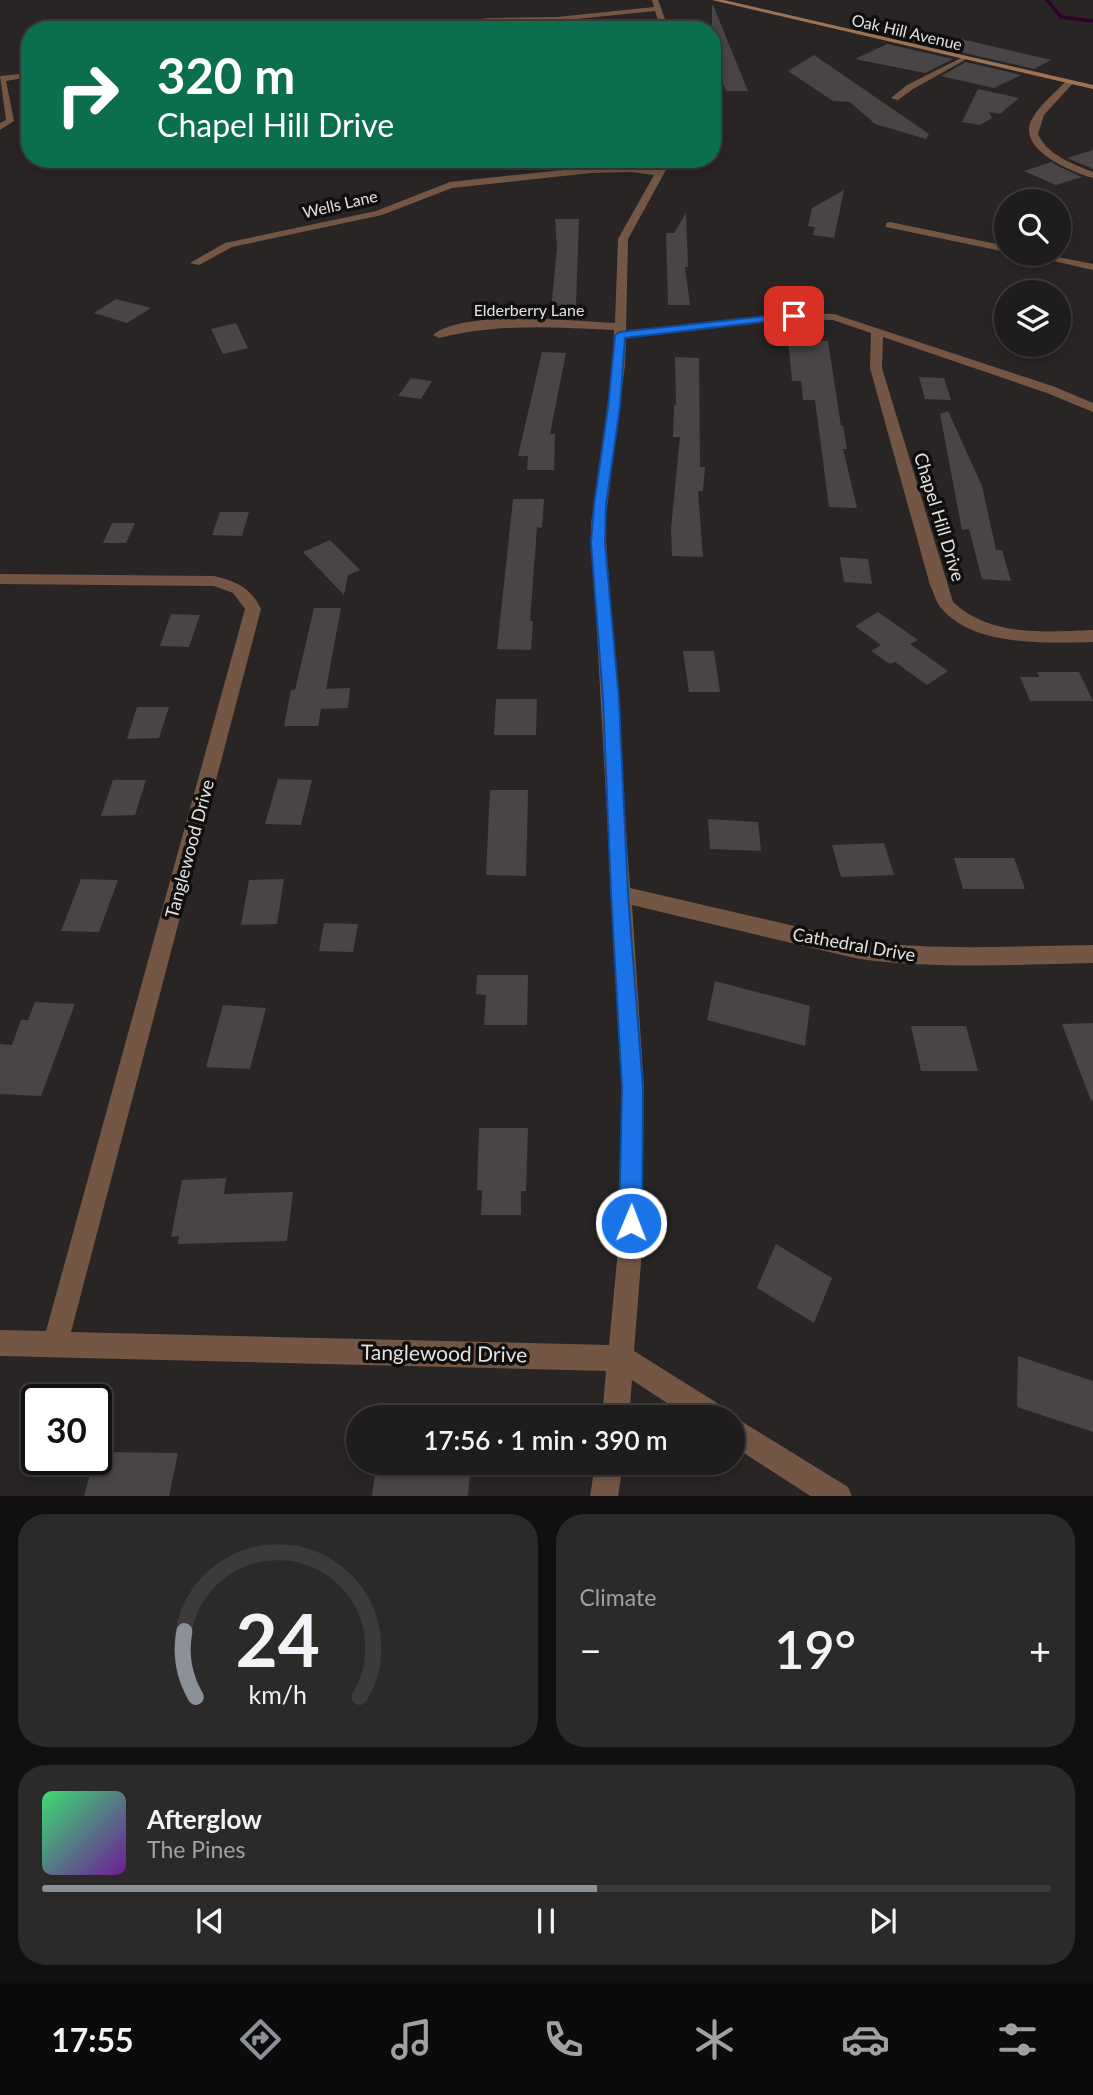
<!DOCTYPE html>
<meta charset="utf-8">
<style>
body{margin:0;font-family:Lato,sans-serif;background:#2c2929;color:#f1f3f6;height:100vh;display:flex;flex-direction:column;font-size:26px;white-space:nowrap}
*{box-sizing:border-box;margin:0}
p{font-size:23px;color:#a1a1a3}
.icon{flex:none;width:38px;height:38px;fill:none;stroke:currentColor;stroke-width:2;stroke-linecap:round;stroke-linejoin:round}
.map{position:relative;height:1496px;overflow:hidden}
.panel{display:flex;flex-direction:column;gap:18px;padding:18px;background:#110f0f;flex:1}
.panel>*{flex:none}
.banner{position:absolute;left:21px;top:21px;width:700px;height:147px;border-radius:28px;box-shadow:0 4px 10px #0003,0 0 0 2px #3c3a3b;background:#0b6e4f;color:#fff;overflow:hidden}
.buttons{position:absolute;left:994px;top:189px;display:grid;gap:14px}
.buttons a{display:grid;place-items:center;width:77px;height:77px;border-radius:50%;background:#1f1c1c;box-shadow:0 4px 10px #0003,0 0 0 2px #3c3a3b;font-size:35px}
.speed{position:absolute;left:21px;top:1384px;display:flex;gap:14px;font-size:35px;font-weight:700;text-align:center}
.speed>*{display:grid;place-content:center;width:91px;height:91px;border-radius:50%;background:#1f1c1c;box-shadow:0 4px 10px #0003,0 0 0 2px #3c3a3b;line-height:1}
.speed .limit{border:4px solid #111;border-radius:10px;background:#fff;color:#111}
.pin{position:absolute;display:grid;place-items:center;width:60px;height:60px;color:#fff;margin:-30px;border-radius:14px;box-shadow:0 4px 10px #0006}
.me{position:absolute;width:77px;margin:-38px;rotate:1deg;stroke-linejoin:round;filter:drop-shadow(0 0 5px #0008)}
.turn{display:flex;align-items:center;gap:24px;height:147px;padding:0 21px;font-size:32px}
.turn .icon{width:91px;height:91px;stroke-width:2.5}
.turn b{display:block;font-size:49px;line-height:60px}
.big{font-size:52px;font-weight:600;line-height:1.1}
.panel .tile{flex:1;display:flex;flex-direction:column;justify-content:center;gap:10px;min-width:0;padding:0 24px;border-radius:28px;background:#2c2929}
.panel .dial{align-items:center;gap:0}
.dial svg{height:182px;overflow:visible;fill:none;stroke:#3c3a3b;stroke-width:7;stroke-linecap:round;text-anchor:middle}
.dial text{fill:#f1f3f6;stroke:none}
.song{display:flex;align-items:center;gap:21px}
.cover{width:84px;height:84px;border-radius:10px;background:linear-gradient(135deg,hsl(140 70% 55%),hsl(280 70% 35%))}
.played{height:7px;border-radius:4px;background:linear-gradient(90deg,#8c9099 55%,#3c3a3b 55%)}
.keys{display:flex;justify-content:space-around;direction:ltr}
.heat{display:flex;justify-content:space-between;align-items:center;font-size:38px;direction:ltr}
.panel .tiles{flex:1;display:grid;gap:18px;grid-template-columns:1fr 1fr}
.tile:last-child{grid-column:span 2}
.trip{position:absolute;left:346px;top:1405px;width:399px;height:70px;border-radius:35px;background:#1f1c1c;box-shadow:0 4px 10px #0003,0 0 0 2px #3c3a3b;font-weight:600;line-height:70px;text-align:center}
.menu{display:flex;height:112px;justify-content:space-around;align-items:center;background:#0c0b0b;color:#a1a1a3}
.menu .icon{width:49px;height:49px}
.menu .selected{color:#8c9099}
.menu b{font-size:32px;color:#f1f3f6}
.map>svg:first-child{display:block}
</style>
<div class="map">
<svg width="1093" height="1497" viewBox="0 0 1093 1497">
<rect width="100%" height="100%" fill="#292525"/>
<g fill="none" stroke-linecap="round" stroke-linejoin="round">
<!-- stream -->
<polyline stroke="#2c0327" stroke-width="3.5" points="1047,0 1061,17 1093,21"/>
</g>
<!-- building -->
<g fill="#494546">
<polygon points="712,5 713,5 748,91 726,91 719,73 712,73"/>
<polygon points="918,29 1051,60 1034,69 899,38"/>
<polygon points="887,44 953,59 925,73 855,59"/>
<polygon points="814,55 929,134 926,139 875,124 850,102 833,101 788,71"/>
<polygon points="966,62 1021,75 994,88 941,76"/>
<polygon points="978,89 1019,98 1000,114 989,112 992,118 980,125 962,122"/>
<polygon points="1093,150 1093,169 1067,158"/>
<polygon points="1051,162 1060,167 1082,177 1056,185 1024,171"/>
<polygon points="844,190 834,238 813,235 815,227 808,226 812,208"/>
<polygon points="686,213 688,267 685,267 690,305 668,305 666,233 674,233"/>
<polygon points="555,219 579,219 576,306 571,306 570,310 551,310 557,248"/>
<polygon points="116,299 151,308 127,323 94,313"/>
<polygon points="236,323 248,348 223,354 211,329"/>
<polygon points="788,339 828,341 841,426 843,426 847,449 843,449 857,508 829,507 815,400 803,400 801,381 792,381"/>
<polygon points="542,352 566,353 550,434 555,434 554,470 527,470 528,456 518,456"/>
<polygon points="675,357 699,358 700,467 705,467 703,491 698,491 703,557 672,556 671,528 680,437 673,437 674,405 676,405"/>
<polygon points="919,377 944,378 951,400 925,399"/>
<polygon points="411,378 432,381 421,399 398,396"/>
<polygon points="948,411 982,486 996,550 1002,550 1011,581 982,579 969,529 962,530 940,414"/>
<polygon points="513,499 544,499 542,528 537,527 530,621 533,621 531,650 497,649"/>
<polygon points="220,512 249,512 242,536 212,535"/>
<polygon points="112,523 135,523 126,543 103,543"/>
<polygon points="330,540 360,570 348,575 344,595 303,552"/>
<polygon points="840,557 868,559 872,584 844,582"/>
<polygon points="314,608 341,608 326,689 350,688 348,708 321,709 318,726 284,726 291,690 295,690"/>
<polygon points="878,612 918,640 910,644 948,671 927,685 895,662 890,664 871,651 881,645 855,626"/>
<polygon points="171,614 200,615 189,647 160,646"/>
<polygon points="683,651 714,651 720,692 689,692"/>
<polygon points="1037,672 1079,672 1093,701 1030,701 1020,677 1039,677"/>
<polygon points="496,699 537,699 536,735 494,735"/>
<polygon points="137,707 169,707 159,738 127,739"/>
<polygon points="278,779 312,780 301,825 265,824"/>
<polygon points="113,780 146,780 135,815 101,816"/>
<polygon points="490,790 528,790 526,876 486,875"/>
<polygon points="708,819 758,822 761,851 710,849"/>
<polygon points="884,843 894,875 841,877 832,845"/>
<polygon points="954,858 1014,858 1025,889 963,889"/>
<polygon points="81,879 118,880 99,932 61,931"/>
<polygon points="284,879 277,924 241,925 249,880"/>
<polygon points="324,923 358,924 353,952 319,951"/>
<polygon points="477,975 528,975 527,1025 484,1025 486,995 476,994"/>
<polygon points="715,981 810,1006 805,1046 707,1020"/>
<polygon points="35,1002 75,1004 41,1096 0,1094 0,1044 12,1045 21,1020 28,1020"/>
<polygon points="223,1005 266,1008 250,1069 206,1067"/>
<polygon points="1093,1023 1093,1100 1091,1101 1062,1024"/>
<polygon points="911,1026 966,1026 978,1071 921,1071"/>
<polygon points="479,1128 528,1128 526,1191 521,1191 521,1215 481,1215 482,1190 477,1190"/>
<polygon points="226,1178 224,1194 293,1192 287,1241 178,1244 179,1236 171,1237 182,1180"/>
<polygon points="776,1244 832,1278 814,1323 757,1288"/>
<polygon points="1018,1356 1093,1381 1093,1432 1017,1407"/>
<polygon points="96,1452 178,1453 169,1496 84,1496"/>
<polygon points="394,1463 471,1463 468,1496 372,1496 375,1473 392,1475"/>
</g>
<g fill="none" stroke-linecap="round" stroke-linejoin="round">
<!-- service -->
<polygon fill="#735744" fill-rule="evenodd" points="963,57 965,60 913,89 898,100 891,98 907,85"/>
<!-- minor -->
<g fill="#735744" fill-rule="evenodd">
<polygon points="652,0 658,0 669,30 661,30 655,11 557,21 489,22 391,30 489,18 557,17 654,7"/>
<polygon points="30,73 30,77 6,81 14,121 0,130 0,123 6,120 0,76"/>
<path d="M1067,80l7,2 -30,33 -6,19c9,21 35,30 55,38v6c-21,-6 -75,-28 -62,-57 8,-16 24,-28 36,-41z"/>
<path d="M663,159h9l-44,80 -2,92 168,-18 40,1 221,73 38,16v9l-46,-19 -164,-56 -1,31 71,234c37,35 92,30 140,28v12c-44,1 -119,5 -151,-33 -6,-6 -8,-16 -12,-24l-60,-217 1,-35 -38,-13 -39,-1 -168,19 -1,27 -20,159 25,364 229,53c78,10 156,5 234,4v18c-78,2 -156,6 -234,-4l-227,-54 12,183 -2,162 -8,101 91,57 3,10h-38l-58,-38 -3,38h-27l4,-47 -606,-15v-26l46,1 199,-722 -12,-16 -19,-7 -214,-2v-10l214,2c22,5 37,12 47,33l-190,723 538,13 9,-95 4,-162 -31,-564 22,-159 1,-35c-62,-3 -114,-7 -175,8l-6,-3c33,-26 139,-14 182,-12l3,-84 36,-64 -23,-3 -40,1 -139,15 -70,27 -150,32 -33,18 -9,-2 35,-20 151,-32 74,-29 141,-15 40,-1 26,4z"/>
<polygon points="890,222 1006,246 1006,252 886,227 886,223"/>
<polygon points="1023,254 1042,254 1093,264 1093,270"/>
<polygon points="733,1416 848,1487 852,1497 812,1497 733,1446 733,1418 730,1418"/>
<polygon points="595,1463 623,1463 618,1497 590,1497"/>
</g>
<!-- secondary -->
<polygon fill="#9e7253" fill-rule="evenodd" points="712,0 724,0 1093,85 1093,89"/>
</g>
<!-- route -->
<polygon fill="#1a73e8" stroke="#114b97" stroke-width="2" points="794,313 799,316 797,318 625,338 620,407 606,505 605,543 619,699 628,894 643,1088 642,1223 638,1231 631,1234 623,1231 619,1223 622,1088 611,894 603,699 591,543 594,505 608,407 615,335 620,332"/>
<g text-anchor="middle" stroke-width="7" stroke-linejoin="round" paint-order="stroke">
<!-- far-street labels -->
<g font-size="16" fill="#e3e1e0" stroke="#100f0e">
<text transform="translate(907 32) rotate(13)" y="6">Oak Hill Avenue</text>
<text transform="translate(340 204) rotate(-13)" y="6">Wells Lane</text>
<text x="529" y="316">Elderberry Lane</text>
</g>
<!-- street labels -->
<g font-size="18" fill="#e3e1e0" stroke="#100f0e">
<text transform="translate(939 517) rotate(73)" y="6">Chapel Hill Drive</text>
<text transform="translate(190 849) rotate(-75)" y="6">Tanglewood Drive</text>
<text transform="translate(854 945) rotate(10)" y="6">Cathedral Drive</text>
</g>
<!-- near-street labels -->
<g font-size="21" fill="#e3e1e0" stroke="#100f0e">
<text transform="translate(444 1354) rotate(1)" y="7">Tanglewood Drive</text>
</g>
</g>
</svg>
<div class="buttons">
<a><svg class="icon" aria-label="search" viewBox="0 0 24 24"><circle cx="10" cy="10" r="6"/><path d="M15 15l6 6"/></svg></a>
<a><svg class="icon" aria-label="layers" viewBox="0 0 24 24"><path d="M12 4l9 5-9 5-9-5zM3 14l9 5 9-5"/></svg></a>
</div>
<div class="speed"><div class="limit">30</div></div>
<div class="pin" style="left:794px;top:316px;background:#d93025"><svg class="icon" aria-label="arrive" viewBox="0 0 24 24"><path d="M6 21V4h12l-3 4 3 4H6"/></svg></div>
<svg class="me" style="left:631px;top:1223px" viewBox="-20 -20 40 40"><circle r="17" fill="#1a73e8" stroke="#fff" stroke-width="3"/><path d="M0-11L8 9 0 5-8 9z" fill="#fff"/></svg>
<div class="trip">17:56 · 1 min · 390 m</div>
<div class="banner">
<div class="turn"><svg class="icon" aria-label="right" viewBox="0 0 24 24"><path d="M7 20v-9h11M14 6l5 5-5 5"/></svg><div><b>320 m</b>Chapel Hill Drive</div></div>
</div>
</div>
<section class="panel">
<div class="tiles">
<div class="tile dial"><svg viewBox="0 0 100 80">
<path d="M14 69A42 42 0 1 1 86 69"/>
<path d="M14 69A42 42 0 0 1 9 40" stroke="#8c9099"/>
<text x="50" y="56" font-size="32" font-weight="700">24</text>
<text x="50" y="72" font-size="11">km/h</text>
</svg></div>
<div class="tile"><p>Climate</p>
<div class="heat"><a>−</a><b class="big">19°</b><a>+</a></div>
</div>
<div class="tile">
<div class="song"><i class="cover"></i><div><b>Afterglow</b><p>The Pines</p></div></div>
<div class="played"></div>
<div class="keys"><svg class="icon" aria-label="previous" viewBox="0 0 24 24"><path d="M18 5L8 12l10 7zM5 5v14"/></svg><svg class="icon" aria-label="pause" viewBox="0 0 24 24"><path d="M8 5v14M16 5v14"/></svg><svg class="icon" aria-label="next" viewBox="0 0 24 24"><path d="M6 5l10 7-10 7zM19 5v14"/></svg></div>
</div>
</div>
</section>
<nav class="menu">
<b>17:55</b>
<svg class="icon selected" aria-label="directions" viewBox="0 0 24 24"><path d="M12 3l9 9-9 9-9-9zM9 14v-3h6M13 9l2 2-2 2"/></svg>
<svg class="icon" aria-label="music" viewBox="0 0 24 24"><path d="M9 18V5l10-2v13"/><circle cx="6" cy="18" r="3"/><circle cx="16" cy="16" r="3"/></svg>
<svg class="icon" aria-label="phone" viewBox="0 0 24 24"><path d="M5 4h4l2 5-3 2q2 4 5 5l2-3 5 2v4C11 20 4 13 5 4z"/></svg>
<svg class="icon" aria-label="climate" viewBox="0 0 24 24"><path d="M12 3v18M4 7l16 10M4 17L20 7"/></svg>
<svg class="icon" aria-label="car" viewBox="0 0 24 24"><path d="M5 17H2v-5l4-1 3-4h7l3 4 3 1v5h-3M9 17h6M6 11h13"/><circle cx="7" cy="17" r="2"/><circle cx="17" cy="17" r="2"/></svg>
<svg class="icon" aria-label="filters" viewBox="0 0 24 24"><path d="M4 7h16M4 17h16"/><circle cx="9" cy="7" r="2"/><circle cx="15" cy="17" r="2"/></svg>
</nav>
